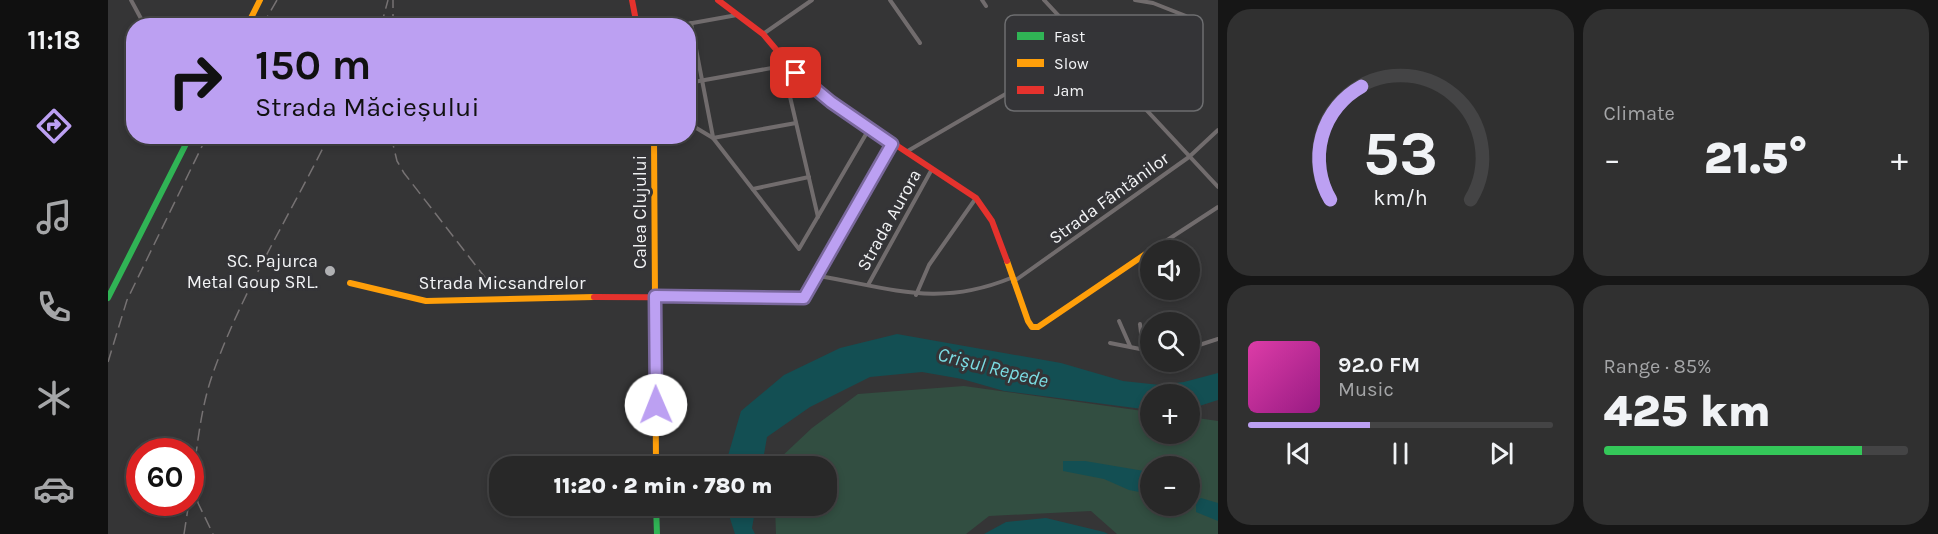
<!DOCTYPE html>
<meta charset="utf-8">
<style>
body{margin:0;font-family:Karla,sans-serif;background:#303030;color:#f1f3f6;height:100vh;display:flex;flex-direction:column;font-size:22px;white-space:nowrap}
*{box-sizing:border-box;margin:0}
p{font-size:20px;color:#a5a6a8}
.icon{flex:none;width:33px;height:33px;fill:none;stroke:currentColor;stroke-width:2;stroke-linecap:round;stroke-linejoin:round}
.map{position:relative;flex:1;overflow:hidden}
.details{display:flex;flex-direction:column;gap:9px;padding:9px;background:#161616;width:720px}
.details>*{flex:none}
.banner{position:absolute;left:18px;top:18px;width:570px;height:126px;border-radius:24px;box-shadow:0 3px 9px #0003,0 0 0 2px #444445;background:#bca0f2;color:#111;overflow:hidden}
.controls{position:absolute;left:1032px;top:240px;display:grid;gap:12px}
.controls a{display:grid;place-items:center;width:60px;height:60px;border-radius:50%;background:#282828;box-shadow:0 3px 9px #0003,0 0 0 2px #444445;font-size:30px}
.speed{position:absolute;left:18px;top:438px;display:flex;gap:12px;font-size:30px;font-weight:700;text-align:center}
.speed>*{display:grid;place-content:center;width:78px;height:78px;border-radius:50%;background:#282828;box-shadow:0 3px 9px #0003,0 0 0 2px #444445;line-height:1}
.speed .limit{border:9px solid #d22;background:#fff;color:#111}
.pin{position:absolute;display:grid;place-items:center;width:51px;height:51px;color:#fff;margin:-26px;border-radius:12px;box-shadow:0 3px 9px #0006}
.me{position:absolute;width:66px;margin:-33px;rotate:359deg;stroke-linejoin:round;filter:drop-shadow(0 0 4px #0008)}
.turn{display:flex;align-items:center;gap:21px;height:126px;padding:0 30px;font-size:27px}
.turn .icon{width:78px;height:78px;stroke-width:2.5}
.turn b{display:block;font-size:42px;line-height:51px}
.big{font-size:45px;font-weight:800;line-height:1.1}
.details .card{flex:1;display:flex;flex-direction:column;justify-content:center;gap:9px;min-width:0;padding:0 21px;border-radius:24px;background:#303030}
.details .dial{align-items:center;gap:0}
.dial svg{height:156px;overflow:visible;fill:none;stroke:#444445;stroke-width:7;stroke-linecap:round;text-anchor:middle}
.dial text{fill:#f1f3f6;stroke:none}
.song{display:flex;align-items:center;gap:18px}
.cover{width:72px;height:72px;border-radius:9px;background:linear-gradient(135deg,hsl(320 70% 55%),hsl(310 70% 35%))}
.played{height:6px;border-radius:3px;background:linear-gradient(90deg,#bca0f2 40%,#444445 40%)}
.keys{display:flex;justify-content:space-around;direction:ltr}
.heat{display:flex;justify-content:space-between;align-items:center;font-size:33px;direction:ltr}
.charge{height:9px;border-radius:4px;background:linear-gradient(90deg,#34c759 85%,#444445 0)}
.details .tiles{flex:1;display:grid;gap:9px;grid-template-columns:repeat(2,1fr)}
.trip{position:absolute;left:381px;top:456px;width:348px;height:60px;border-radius:24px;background:#282828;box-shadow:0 3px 9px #0003,0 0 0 2px #444445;font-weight:800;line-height:60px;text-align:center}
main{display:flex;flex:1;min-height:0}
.tab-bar{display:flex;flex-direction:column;width:108px;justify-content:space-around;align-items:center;background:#101010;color:#a5a6a8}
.tab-bar .icon{width:42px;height:42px}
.tab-bar .selected{color:#bca0f2}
.tab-bar b{font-size:27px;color:#f1f3f6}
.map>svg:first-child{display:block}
</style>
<main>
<nav class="tab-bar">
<b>11:18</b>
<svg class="icon selected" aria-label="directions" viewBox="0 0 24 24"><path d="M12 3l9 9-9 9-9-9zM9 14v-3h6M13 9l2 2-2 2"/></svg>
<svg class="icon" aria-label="music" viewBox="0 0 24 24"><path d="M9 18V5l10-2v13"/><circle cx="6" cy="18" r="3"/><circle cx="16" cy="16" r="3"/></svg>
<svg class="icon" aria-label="phone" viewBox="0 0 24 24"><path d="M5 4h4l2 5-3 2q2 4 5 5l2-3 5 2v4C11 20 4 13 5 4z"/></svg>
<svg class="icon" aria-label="climate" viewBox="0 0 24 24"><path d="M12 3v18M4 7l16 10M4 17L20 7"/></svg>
<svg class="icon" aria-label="car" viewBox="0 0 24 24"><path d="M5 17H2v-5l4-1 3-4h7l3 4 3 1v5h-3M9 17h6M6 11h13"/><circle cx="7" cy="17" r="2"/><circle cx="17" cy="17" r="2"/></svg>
</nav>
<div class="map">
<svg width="1110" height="534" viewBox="0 0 1110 534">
<rect width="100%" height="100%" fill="#353536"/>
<!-- green -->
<path fill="#324e41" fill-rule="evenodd" d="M856,386l186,26v22h40v-17l28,4v113h-101l-26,-23 -102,5 -23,18h-190l-1,-28h51v-40h-48l1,-7 33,-31 46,-34zM1042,466h40v40h-40z"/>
<!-- water -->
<g fill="#134f53">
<polygon points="789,334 953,363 1015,381 1052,385 1076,382 1110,373 1110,400 1082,409 1082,394 1042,394 1042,410 896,391 854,379 814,372 762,377 702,407 659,437 654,466 617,466 633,411 676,375 732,348"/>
<polygon points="955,461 977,461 1042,472 1042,494 1021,490 996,479 955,471"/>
<polygon points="1093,498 1110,503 1110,521 1088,512 1088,501"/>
<polygon points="618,506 648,506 644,528 647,534 627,534"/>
<polygon points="938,518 996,532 1000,534 876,534 898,522"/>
</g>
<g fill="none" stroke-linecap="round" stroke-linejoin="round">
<!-- street -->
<g stroke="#716c6d" stroke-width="4">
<polyline points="23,0 37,26"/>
<polyline points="782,0 812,43"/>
<polyline points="874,0 878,6"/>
<polyline points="936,0 1110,187"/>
<polyline points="1027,0 1045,3 1078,16"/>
<polyline points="583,23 605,137"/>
<polyline points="568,26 629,15"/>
<polyline points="655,34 704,0"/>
<polyline points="673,58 710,217"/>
<polyline points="580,83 675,66"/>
<polyline points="580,123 605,138 691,249 761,129"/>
<polyline points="605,138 688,123"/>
<polyline points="798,152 949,64 976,43"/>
<polyline points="645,189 701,177"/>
<polyline points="1044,250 1110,207"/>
<path d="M710,276c74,12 119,32 193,2"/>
<polyline points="905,282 1081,157 1110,130"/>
<polyline points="760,285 824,169"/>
<polyline points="808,295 821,265 868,198"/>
<polyline points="1011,321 1022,346"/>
<polyline points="1032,324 1035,350"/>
<polyline points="1002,343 1042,351"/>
<polyline points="1082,348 1110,339"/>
</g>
<!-- fast -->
<g stroke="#30b455" stroke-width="6">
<polyline points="0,298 82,136"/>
<polyline points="548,506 549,534"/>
</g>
<!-- slow -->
<g stroke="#ff9f0a" stroke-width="6">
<polyline points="139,26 152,0"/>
<polyline points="546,136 548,466"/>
<polyline points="899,261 920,321 924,327 930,327 1042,251"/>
<polyline points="242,283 318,301 486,297"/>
</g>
<!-- jam -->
<g stroke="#e5322d" stroke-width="6">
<polyline points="524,0 529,26"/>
<polyline points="610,0 655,34 688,73 723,102 868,198 884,221 899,261"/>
<polyline points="486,297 696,298 784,144"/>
</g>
<!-- rail -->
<g stroke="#767273" stroke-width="1.5" stroke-dasharray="12 6" stroke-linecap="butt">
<polyline points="154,26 169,0"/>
<polyline points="273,26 280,0"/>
<polyline points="285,26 285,0"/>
<polyline points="283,136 289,161 296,173 386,289"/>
<polyline points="295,136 296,145"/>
<polyline points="0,362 19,300 99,136"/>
<polyline points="87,483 90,503 105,534"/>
<path d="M82,494c7,-40 9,-80 22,-118 29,-83 78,-161 117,-240"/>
<polyline points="76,534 81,502"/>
</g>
</g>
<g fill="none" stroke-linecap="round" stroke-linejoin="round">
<defs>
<polyline id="route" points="548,405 547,296 696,298 784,144 723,102 688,73"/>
</defs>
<!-- route casing -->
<use href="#route" stroke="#7a689d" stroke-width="15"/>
<!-- route -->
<use href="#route" stroke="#bca0f2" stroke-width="10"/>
</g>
<!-- markers -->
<circle fill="#b0b1b3" stroke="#343437" stroke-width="2" cx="222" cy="271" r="6"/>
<g text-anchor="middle" stroke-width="6" stroke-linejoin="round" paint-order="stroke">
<!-- street labels -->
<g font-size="18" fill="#f3f4f6" stroke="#343437">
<text transform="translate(1001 198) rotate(-36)" y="6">Strada Fântânilor</text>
<text transform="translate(532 212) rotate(-90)" y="6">Calea Clujului</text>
<text transform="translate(781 220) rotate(-61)" y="6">Strada Aurora</text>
<text x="394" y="289">Strada Micsandrelor</text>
</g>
<!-- poi labels -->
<g font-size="18" fill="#f3f4f6" stroke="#343437" text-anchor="end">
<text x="210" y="267">SC. Pajurca<tspan x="210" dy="21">Metal Goup SRL.</tspan></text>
</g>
<!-- water labels -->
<g font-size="20" font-style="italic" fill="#7bdce3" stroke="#343437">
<text transform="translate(885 367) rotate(14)" y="7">Crișul Repede</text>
</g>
</g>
<!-- legend -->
<rect x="897" y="15" width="198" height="96" rx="9" fill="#343437" stroke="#6d6e70" stroke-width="1.5"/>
<rect x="909" y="32" width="27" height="8" fill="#30b455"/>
<rect x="909" y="59" width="27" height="8" fill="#ff9f0a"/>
<rect x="909" y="86" width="27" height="8" fill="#e5322d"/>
<g font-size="16" fill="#f3f4f6">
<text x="946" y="42">Fast</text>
<text x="946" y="69">Slow</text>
<text x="946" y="96">Jam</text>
</g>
</svg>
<div class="controls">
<a><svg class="icon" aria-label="sound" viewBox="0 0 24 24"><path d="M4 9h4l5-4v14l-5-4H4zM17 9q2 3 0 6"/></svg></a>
<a><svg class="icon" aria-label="search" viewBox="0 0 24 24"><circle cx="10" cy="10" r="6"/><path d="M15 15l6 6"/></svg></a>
<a>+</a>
<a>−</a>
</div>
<div class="speed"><div class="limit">60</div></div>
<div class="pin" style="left:688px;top:73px;background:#d93025"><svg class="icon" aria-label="arrive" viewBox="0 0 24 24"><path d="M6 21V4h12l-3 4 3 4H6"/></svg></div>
<svg class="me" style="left:548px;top:405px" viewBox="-20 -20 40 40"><circle r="19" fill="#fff"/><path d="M0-13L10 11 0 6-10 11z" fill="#bca0f2"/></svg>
<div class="trip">11:20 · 2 min · 780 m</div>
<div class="banner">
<div class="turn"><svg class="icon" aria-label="right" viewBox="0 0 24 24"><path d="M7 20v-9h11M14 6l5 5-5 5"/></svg><div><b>150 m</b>Strada Măcieșului</div></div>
</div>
</div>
<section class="details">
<div class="tiles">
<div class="card dial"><svg viewBox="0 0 100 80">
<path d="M14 69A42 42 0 1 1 86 69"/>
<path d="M14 69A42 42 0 0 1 30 11" stroke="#bca0f2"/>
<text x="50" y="56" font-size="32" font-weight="700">53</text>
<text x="50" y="72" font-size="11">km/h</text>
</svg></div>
<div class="card"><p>Climate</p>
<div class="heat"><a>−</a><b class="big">21.5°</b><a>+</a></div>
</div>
<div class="card">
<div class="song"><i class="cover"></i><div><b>92.0 FM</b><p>Music</p></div></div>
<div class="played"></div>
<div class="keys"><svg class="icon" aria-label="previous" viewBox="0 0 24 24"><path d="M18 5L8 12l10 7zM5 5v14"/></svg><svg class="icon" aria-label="pause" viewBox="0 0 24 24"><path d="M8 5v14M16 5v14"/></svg><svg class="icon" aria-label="next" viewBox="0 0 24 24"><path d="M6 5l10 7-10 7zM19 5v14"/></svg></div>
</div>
<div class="card"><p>Range · 85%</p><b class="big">425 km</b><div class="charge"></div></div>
</div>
</section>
</main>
